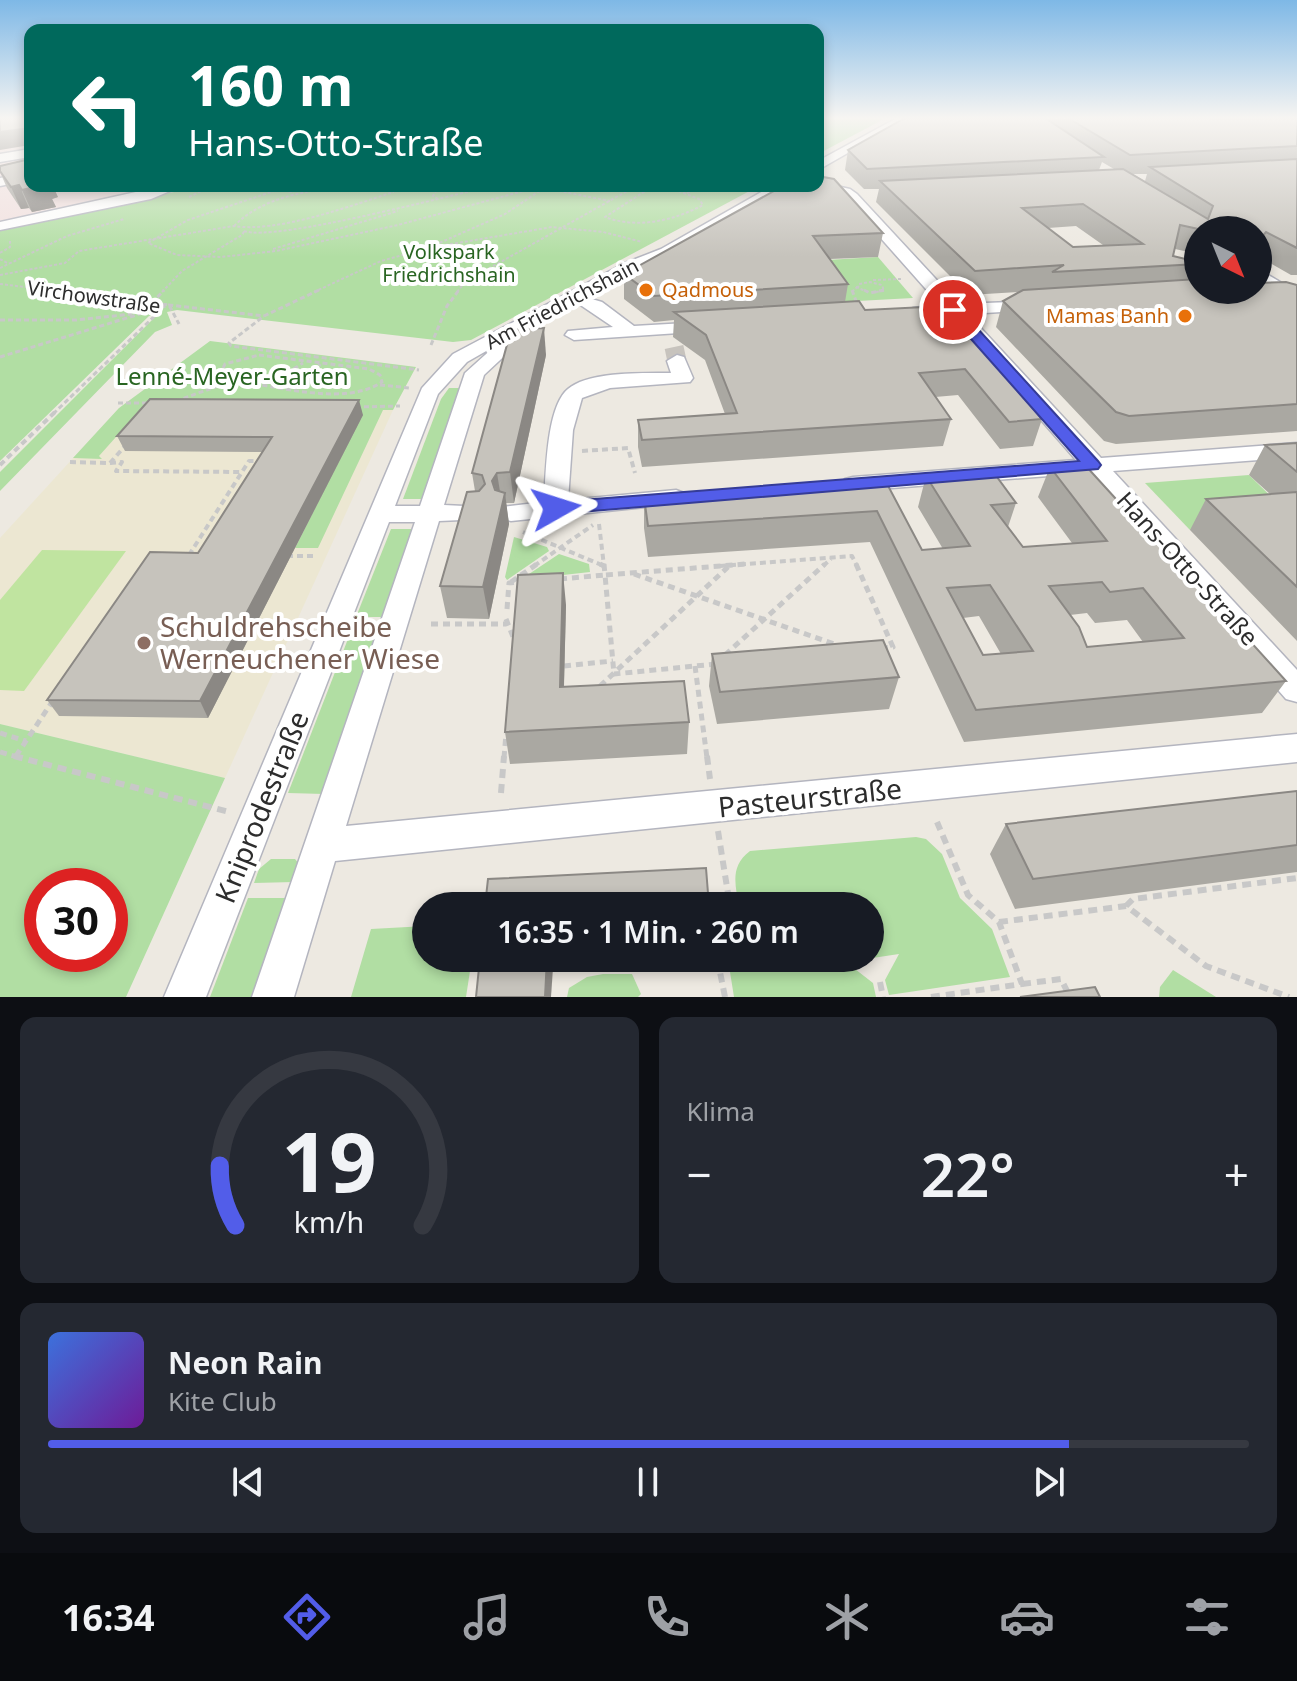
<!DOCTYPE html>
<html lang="de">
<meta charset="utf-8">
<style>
body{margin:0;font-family:"Noto Sans",sans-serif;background:#242831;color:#f1f3f6;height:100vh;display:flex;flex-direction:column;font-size:30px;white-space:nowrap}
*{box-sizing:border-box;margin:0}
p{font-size:26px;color:#9ea1a6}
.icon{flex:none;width:44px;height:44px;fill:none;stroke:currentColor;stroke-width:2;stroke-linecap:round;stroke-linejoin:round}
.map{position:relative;height:997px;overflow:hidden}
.side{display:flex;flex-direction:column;gap:20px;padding:20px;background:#0d0f14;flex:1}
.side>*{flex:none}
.hud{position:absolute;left:24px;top:24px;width:800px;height:168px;border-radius:16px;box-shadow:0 4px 12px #0003;background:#00695c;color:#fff;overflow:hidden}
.needle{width:52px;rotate:137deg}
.fabs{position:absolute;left:1184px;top:216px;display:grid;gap:16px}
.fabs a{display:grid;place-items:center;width:88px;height:88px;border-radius:50%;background:#171b24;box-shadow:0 4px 12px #0003;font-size:40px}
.speed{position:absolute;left:24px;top:868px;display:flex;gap:16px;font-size:40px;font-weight:700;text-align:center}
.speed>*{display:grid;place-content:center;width:104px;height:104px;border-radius:50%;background:#171b24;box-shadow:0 4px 12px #0003;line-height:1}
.speed .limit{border:12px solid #d22;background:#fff;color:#111}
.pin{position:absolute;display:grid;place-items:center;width:68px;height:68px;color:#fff;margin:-34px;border:4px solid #fff;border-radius:50%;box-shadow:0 2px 8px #0007}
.me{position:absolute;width:88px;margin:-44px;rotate:84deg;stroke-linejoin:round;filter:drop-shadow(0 0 6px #0008)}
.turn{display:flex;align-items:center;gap:28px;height:168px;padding:0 32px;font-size:36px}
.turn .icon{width:104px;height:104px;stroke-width:2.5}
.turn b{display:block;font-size:56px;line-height:68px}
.big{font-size:60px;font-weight:600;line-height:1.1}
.side .card{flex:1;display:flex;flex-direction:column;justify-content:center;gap:12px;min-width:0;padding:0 28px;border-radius:16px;background:#242831}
.side .dial{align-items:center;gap:0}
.dial svg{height:208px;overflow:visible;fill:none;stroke:#363941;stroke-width:7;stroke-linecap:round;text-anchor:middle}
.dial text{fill:#f1f3f6;stroke:none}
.song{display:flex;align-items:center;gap:24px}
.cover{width:96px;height:96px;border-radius:12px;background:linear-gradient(135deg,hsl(220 70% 55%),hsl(280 70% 35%))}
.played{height:8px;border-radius:4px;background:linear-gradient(90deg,#525de9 85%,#363941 85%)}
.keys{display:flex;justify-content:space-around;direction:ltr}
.heat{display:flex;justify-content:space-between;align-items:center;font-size:44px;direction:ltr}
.side .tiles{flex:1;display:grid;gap:20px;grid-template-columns:1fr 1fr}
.card:last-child{grid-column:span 2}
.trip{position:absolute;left:412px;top:892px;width:472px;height:80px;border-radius:40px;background:#171b24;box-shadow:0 4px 12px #0003;font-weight:600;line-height:80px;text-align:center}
.menu{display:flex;height:128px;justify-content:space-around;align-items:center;background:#090b0e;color:#9ea1a6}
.menu .icon{width:56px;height:56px}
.menu .on{color:#525de9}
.menu b{font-size:36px;color:#f1f3f6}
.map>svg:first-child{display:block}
</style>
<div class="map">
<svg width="1297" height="997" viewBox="0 0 1297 997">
<rect width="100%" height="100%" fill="#ede9e1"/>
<!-- education -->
<polygon fill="#ece7d2" points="119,408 393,410 225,778 0,724 0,538"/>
<!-- medical -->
<polygon fill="#f2e1e0" points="0,118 30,118 30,186 187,186 174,192 0,229"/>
<!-- green -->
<g fill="#b1dea3" fill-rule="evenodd">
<polygon points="818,118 886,118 818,154"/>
<polygon points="187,186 759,186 471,340 453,342 177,310 167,312 172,325 155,332 0,491 0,472 157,315 149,316 0,461 0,229 174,192"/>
<polygon points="878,257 913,298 839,302 810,261"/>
<polygon points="210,341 416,367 393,410 383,410 318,548 295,548 362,415 124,428 99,456 102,459 73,458 119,408"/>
<polygon points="449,388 464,388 426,499 403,499 441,399"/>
<polygon points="1249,475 1297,522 1190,530 1145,483"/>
<polygon points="391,529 414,529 385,617 356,617"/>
<polygon points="514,537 547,547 549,551 507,580 505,577"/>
<polygon points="559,554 589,564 590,572 527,579 526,576"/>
<polygon points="353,626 381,627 324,794 288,793"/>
<path d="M0,724l225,54 -99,219h-126zM42,886h68v68h-68z"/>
<path d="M916,837l10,2 16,15 18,44 32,31 18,48 -121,18 -4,-15 14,-26 -53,8 27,21 3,14h-142l-4,-25 6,-14h134v-52h-131c-4,-22 -9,-40 11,-55z"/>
<polygon points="271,859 295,859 299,864 294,882 254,883 259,869"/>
<polygon points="248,898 289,898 254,997 210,997"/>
<polygon points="426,926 426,958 472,958 466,997 351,997 371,929"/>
<polygon points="1173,970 1216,997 1159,997 1160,987"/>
<polygon points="603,974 632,974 641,994 638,997 567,997 569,988 587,977"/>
</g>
<!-- pitch -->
<polygon fill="#c0e4a0" points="42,550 126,551 24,691 0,690 0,600"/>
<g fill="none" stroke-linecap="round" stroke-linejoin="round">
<!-- minor-tunnel -->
<polyline stroke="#c7c3bd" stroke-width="19" stroke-dasharray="19 9" stroke-linecap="butt" points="674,347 677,361"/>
<defs>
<g id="minor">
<polygon points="897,118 909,118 818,170 818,161"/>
<polygon points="30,149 30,157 0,162 0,154"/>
<polygon points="30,172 30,180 0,186 0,178"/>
<polygon points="818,182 850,189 857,194 959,304 1040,301 1043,305 1034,310 968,314 1101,458 1297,443 1297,457 1113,471 1297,670 1297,702 1286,699 1088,473 853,491 845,489 841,484 845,479 853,477 1076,460 949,315 913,316 910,312 913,308 940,305 847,200 841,195 813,189 811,186 818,186"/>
<polygon points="163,186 182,186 151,199 0,230 0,222"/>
<path d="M772,186h17l-118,69 -34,14 -52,28 17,5 32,24 69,-4 6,1 3,4 -3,4 -135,9 -9,-5 3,-4 45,-4 -37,-25 -72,39 9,1 2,4 -31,29 -40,130 40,2 3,6 -3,6 -45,2 -93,305 951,-92v28l-962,99 -41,136h-42l163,-475h-26l-183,475h-42l258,-609 31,-34 172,-91 36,-14zM495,346l-30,27 -45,133h-25l43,-112 29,-32z"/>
<polygon points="1258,269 1297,292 1297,305 1258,281"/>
<path d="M677,355l7,2 9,21 -3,4 -80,6 -28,10 -9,32 -5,70 108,-10 8,3 4,5 -4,5 -173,18 -9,-2 -3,-6 3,-6 42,-5c2,-27 2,-95 24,-113 21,-18 76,-16 103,-16l-4,-12z"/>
</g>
</defs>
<!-- minor casing -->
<use href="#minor" stroke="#b4b5bf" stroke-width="3"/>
<!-- path-far4 -->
<g stroke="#c8c8c8" stroke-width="2" stroke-dasharray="3 2" stroke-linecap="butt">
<polyline points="285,186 280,189 294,193"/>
<path d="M653,186l-48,31c32,12 68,4 98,-12l-4,-6 -33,-13"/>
<polyline points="544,188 610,201"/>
<polyline points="280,189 188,220 148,243 177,255 221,257 276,251 398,225 538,187 544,188 505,214 428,248"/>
<polyline points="687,193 696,189 692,186"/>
<polyline points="189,197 212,186"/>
<polyline points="438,199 433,196 439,186"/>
<path d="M234,226c29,-29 69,-34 108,-40"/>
<path d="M244,231c31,11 206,-36 249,-45"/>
<polyline points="273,249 398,211"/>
<polyline points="0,253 10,247 10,241"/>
<polyline points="0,259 9,264"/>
<polyline points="0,268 67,236 124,219"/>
<path d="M0,275l65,-12 14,-12 155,-25c43,7 117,-20 159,-34l5,-6"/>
<polyline points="873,280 901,279"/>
<polyline points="0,284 67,292"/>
<polyline points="162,292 182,271 242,235 245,230"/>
<polyline points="314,292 381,261 428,248 552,227 603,232 642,242"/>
<polyline points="457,292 465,282 636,186"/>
<polyline points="852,292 858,286"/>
<polyline points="868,292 858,288 859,284 870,282 882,285 884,291 875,292"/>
</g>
<!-- path-far3 -->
<g stroke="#c8c8c8" stroke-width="3" stroke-dasharray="5 3" stroke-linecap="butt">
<polyline points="51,290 169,305 179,324"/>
<polyline points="319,290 264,316 229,343 231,346 419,370"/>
<polyline points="852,290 856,301"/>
<polyline points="864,290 870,293 884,290"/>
<polyline points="152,303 164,290"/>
<polyline points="0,320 76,320 132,314"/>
<polyline points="431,345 447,306 459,290"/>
<path d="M259,355l110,14 11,6 2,7c-37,25 -106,4 -148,-2l-14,-6 5,-10z"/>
<polyline points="0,357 169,305 264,316"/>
<polyline points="277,385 282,376 303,363"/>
<polyline points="380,385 410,388"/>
<polyline points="296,386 314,376 320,364"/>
<polyline points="176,401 232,381"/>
<polyline points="118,403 152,403"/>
<polyline points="356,407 400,406"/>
<polyline points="53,414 162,309"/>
</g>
<!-- path-far2 -->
<g stroke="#c8c8c8" stroke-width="4" stroke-dasharray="6 4" stroke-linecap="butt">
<polyline points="582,451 628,448 635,473"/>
<polyline points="70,462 110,463 125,446"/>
<polyline points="110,463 122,462 116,471 242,472"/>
<polyline points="0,465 55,412"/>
<polyline points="599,524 604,566"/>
<polyline points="523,532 604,566"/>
<polyline points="189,555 249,461 259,461"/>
<polyline points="287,556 314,556"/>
<polyline points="534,566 593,525"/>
<polyline points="720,566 852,556 857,566"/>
<polyline points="823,566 831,559"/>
</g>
<!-- path-far1 -->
<g stroke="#c8c8c8" stroke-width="5" stroke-dasharray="7 5" stroke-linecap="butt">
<polyline points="600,564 604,566"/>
<polyline points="604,564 605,575 746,564"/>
<polyline points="856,564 893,647 884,648"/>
<polyline points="634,574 837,645"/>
<polyline points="560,579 605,575 614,674 716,664"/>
<polyline points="511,582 537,564"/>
<polyline points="507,609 509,583 519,582"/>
<polyline points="506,619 513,637"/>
<polyline points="431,624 506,624"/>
<polyline points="725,655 825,564"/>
<polyline points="564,666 613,661"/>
<polyline points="695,666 707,758"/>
<polyline points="600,686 728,567"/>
<polyline points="0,733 26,741"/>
<polyline points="0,752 21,758"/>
<polyline points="16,756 52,702"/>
<polyline points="504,758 506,734"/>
</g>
<!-- path -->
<g stroke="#c8c8c8" stroke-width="6" stroke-dasharray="9 6" stroke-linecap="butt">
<polyline points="14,756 229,812"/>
<polyline points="707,756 710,779"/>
<polyline points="501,793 504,756"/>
<polyline points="718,831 730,906"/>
<polyline points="1126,906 1133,899 1297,878"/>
<polyline points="999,922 1126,906 1206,966 1289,997"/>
<polyline points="880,982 883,997"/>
<polyline points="1022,984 1061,979 1070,997"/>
<polyline points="725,997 720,972 727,958"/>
<polyline points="931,997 1022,984 999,922 968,895 937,822"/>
</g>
<!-- minor -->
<use href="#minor" fill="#fff" fill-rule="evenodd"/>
</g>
<!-- wall -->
<g fill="#aaa8a2" fill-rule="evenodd">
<path d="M905,118h392v157h-6l-33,-19v-26h-60v24l-23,-5 -2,7 25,8v26l99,-5v146l-181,13 -12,-3 -108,-114 7,-26 16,-9 -50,3 -93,-93 3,-13h-15l-19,-19 3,-20zM1102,162l12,7 -15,1zM1133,174h14l-2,7zM1076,226l27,19 -30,2 -25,-19z"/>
<polygon points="0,166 58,197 52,199 56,207 32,212 29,208 21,209 7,188 0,172"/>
<polygon points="783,186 883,233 878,257 830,259 848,284 845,302 865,310 945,306 1042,419 1033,446 1000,449 958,395 935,397 951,419 943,446 642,467 638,447 638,420 725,414 705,360 673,337 674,320 654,322 624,299 624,274"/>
<polygon points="546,355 514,503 506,503 509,524 489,619 447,618 440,586 475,491 472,473"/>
<polygon points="363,415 208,718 59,716 47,700 198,553 263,452 125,451 117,436"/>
<polygon points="1297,443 1297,641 1190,530 1206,499 1270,494 1249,475 1265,445"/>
<path d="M1050,467l76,43 160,171 -24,32 -298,29 -94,-200 -222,15 -4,-29v-31l241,-17 37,70 21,-1 -25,-42 8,-31 90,27 -8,24 15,20 49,-4 -34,-46zM1087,613l8,10 32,-3 16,22 -56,5 -17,-32zM979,616l22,38 -18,1 -20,-37z"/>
<polygon points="566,605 564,687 689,722 687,754 510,764 505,732"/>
<polygon points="712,654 899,677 889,709 717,724 709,686"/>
<polygon points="1297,791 1297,872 1015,909 990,854 1006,824"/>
<polygon points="480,958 709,958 709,962 553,968"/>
</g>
<!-- shaded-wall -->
<g fill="#8b8884">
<polygon points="30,128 30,145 0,150 0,132"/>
<polygon points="19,185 29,208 21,209 11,187"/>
<polygon points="39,186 53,186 58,197 52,199 56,207 32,212 22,190"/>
<polygon points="126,186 149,186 128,191"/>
<polygon points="1266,232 1258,248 1258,241"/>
<polygon points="544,328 546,355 514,503 510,472"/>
<polygon points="359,400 363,415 208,718 200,701"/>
<polygon points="497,473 502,504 492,481"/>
<polygon points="505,493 509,524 489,619 483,587"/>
<polygon points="563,573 566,605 563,719 560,687"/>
<polygon points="547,958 551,958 553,968 551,997 545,997"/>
</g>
<!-- building -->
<g fill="#c6c3bc" stroke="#8b8884" stroke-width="2" fill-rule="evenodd">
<polygon points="0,118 30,118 30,128 0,132"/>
<polygon points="905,118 1045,118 1104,157 867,169 848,150"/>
<polygon points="1068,118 1209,118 1211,119 1297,118 1297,146 1130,155"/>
<polygon points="30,159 30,186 39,186 22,190 19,185 11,187 0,171 0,166"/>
<path d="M1297,159v89l-31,-16 -8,9v-11h-55l-23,-5 -7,31 25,6v2l-146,8 12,-7 -89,6 -95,-90 243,-12 85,50 5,-13 -63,-39zM1083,204l60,40 -70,3 -51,-39z"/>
<polygon points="818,176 834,179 883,233 813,236 848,284 654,296 624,274 783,186 818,186"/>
<polygon points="1198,279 1198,290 1258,290 1258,283 1286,282 1297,285 1297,404 1129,416 1116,412 1003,301 1023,290"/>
<polygon points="859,301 865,310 945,306 1042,419 1009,422 965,369 919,373 951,419 642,440 638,420 737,413 706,335 674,312"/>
<polygon points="544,328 510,472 497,473 492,481 495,490 505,493 483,587 440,586 467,492 479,491 485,484 482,475 472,473 511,330"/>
<polygon points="150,399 359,400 200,701 47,700 150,552 198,553 272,437 117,436"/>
<polygon points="1297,443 1297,472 1265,445"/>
<path d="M1085,465l41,45h5l155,171 -310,29 -99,-199 -229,15 -4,-29 241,-17 37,70 48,-4 -44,-70 55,-4 13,1 22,30 -25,2 32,42 84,-6 -57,-74zM1102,582l8,10 33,-4 41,50 -97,9 -8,-20 -30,-41zM990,585l43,66 -50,4 -36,-67z"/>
<polygon points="1297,492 1297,587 1206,499"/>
<polygon points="563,573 560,687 684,681 689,722 505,732 518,575"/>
<polygon points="883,640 899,677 720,692 712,654"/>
<polygon points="1297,791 1297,845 1033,879 1006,824"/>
<polygon points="706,868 709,906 485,906 488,879"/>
<polygon points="480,958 547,958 545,997 476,997"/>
<polygon points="1095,987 1100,997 1020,997"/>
</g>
<!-- sky -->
<linearGradient id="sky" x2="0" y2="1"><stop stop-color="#7eb8e6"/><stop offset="0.46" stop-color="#f7f5f2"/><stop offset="1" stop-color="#f7f5f2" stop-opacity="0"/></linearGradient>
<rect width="1297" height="257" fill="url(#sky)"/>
<!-- route -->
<polygon fill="#525de9" stroke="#353c97" stroke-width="2" points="948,307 958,307 1098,461 1101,465 1098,469 556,514 546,508 556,502 1079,461 948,313"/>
<!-- markers -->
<g fill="#e8710a" stroke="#fff" stroke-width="3">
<circle cx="646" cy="290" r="8"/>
<circle cx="1185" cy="316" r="8"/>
</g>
<circle fill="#8d6e63" stroke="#fff" stroke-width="3" cx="144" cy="643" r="8"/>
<g text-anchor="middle" stroke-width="8" stroke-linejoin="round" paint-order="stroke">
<!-- far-park labels -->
<g font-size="20" fill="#296522" stroke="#fff">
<text x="449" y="259">Volkspark<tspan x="449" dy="23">Friedrichshain</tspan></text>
</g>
<!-- far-food labels -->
<g font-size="20" fill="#c56008" stroke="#fff" text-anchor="start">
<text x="662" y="297">Qadmous</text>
<text x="1169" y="323" text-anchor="end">Mamas Banh</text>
</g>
<!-- far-street labels -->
<g font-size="20" fill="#2d2d2d" stroke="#fff">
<text transform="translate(94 297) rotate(8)" y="7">Virchowstraße</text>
<text transform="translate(562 304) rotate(-28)" y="7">Am Friedrichshain</text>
</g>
<!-- park labels -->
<g font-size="24" fill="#296522" stroke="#fff">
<text x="232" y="385">Lenné-Meyer-Garten</text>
</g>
<!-- street labels -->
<g font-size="24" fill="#2d2d2d" stroke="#fff">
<text transform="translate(1187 569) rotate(48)" y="8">Hans-Otto-Straße</text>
</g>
<!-- near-education labels -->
<g font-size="28" fill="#785e54" stroke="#fff" text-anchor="start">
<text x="160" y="637">Schuldrehscheibe<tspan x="160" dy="32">Werneuchener Wiese</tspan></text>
</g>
<!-- near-street labels -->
<g font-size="28" fill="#2d2d2d" stroke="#fff">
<text transform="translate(810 798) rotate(-6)" y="10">Pasteurstraße</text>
<text transform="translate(262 807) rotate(-68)" y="10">Kniprodestraße</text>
</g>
</g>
</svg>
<div class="fabs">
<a><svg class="needle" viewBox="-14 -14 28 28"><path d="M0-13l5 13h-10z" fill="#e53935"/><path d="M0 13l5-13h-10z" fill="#9ea1a6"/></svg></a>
</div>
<div class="speed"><div class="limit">30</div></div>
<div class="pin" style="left:953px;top:310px;background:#d93025"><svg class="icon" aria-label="arrive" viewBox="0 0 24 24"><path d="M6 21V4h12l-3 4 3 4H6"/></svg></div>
<svg class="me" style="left:556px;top:508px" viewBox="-20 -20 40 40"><path d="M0-17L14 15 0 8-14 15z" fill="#525de9" stroke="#fff" stroke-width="4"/></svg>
<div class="trip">16:35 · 1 Min. · 260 m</div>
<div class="hud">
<div class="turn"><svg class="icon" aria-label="left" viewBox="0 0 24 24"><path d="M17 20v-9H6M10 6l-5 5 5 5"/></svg><div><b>160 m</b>Hans-Otto-Straße</div></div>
</div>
</div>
<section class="side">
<div class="tiles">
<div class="card dial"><svg viewBox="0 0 100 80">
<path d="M14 69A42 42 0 1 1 86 69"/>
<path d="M14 69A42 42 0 0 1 8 46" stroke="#525de9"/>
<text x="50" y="56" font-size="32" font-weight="700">19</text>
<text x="50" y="72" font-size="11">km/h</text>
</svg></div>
<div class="card"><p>Klima</p>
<div class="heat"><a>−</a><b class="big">22°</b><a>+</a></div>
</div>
<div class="card">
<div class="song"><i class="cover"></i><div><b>Neon Rain</b><p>Kite Club</p></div></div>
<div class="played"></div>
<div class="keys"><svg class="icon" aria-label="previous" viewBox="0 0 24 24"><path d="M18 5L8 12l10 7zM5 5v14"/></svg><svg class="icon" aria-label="pause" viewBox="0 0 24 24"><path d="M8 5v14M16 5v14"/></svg><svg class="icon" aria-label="next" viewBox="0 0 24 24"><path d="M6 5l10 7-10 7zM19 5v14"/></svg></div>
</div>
</div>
</section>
<nav class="menu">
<b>16:34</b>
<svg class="icon on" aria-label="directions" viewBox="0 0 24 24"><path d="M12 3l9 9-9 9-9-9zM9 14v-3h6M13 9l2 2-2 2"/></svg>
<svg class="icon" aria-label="music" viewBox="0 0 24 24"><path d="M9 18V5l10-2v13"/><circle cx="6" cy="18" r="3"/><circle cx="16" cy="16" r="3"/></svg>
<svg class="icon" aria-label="phone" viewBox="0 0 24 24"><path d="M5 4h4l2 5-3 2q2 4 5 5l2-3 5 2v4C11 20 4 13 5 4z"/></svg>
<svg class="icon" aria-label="climate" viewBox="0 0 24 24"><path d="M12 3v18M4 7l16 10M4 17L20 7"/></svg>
<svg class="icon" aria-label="car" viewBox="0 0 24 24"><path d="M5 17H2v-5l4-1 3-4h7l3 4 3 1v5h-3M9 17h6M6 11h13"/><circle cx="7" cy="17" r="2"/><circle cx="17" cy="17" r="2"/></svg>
<svg class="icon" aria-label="filters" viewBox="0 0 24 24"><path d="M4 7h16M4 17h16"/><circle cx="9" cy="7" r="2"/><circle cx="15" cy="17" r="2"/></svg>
</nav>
